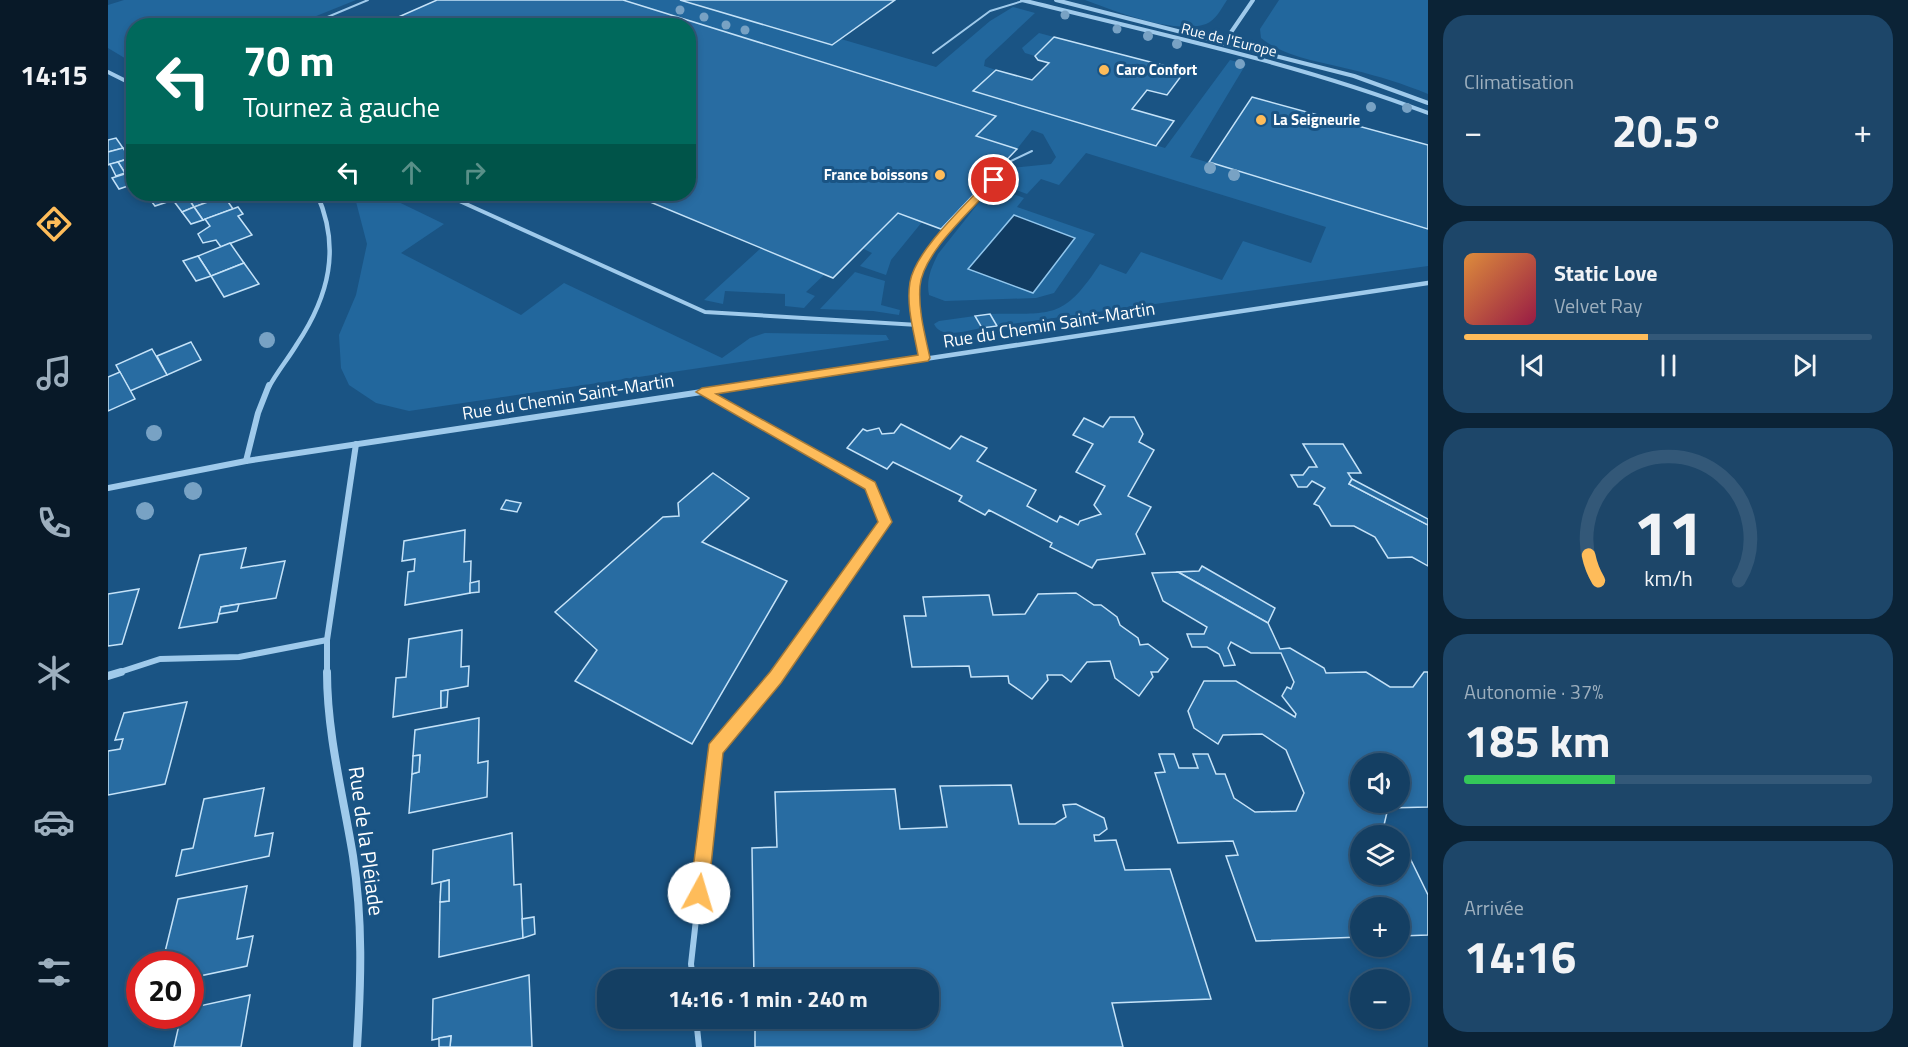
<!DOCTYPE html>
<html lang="fr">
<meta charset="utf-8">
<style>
body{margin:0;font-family:"Titillium Web",sans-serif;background:#1d4669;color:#f1f3f6;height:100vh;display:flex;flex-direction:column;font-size:22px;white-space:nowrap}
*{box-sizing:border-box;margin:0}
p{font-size:20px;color:#9dafbe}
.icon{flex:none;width:33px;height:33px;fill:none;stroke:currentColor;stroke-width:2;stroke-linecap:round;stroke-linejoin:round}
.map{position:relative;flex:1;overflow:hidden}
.side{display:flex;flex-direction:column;gap:15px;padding:15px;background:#0b2336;width:480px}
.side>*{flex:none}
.guide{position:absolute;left:18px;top:18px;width:570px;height:183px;border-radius:24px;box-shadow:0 3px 9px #0003,0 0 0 2px #335878;background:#00695c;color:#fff;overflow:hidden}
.fabs{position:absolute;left:1242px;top:753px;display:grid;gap:12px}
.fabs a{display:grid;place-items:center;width:60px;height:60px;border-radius:50%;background:#143f63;box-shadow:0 3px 9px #0003,0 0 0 2px #335878;font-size:30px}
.speed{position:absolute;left:18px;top:951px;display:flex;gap:12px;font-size:30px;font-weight:700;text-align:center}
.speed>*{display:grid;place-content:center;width:78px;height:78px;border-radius:50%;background:#143f63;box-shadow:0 3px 9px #0003,0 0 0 2px #335878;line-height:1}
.speed .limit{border:9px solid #d22;background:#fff;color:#111}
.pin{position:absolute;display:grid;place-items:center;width:51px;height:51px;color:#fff;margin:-26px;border:3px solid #fff;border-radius:50%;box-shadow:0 2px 6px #0007}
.me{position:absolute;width:66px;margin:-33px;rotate:6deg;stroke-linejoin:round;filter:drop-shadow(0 0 4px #0008)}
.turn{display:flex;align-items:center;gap:21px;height:126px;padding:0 18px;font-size:27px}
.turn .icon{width:78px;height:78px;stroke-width:2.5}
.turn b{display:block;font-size:42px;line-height:51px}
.lanes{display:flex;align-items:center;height:57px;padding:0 18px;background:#0003;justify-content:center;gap:30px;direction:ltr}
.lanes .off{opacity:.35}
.big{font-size:45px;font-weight:700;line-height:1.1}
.side .tile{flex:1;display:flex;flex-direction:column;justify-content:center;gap:9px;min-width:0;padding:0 21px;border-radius:24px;background:#1d4669}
.side .dial{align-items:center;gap:0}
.dial svg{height:156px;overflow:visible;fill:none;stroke:#335878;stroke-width:7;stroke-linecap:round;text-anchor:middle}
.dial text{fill:#f1f3f6;stroke:none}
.song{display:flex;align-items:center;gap:18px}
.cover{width:72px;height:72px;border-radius:9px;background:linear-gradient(135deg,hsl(30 70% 55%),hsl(340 70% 35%))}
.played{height:6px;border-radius:3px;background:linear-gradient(90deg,#febc5a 45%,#335878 45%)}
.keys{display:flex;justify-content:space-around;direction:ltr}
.heat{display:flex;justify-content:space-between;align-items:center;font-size:33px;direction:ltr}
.charge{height:9px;border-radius:4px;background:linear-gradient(90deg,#34c759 37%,#335878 0)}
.trip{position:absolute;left:489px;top:969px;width:342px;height:60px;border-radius:24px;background:#143f63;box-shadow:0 3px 9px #0003,0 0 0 2px #335878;font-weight:700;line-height:60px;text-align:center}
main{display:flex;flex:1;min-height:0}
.tabs{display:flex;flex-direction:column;width:108px;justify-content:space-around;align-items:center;background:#081928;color:#9dafbe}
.tabs .icon{width:42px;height:42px}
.tabs .current{color:#febc5a}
.tabs b{font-size:27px;color:#f1f3f6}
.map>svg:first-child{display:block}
</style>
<main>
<nav class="tabs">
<b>14:15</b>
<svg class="icon current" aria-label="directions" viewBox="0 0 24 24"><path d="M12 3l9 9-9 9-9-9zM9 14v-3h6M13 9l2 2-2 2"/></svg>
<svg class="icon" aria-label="music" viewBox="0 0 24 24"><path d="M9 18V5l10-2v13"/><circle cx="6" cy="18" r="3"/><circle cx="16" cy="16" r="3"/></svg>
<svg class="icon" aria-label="phone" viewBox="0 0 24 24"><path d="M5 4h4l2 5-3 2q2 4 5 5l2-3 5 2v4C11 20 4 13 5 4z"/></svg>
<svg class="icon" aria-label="climate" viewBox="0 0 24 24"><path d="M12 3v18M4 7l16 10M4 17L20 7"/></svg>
<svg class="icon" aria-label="car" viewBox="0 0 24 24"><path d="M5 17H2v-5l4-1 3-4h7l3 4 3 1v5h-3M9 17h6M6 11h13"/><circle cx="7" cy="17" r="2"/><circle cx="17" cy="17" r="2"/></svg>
<svg class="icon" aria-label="filters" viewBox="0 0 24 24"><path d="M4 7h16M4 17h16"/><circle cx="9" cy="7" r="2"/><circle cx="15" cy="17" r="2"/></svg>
</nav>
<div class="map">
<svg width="1320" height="1047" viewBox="0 0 1320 1047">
<rect width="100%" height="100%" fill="#1a5484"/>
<!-- green -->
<g fill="#22679d">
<polygon points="16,0 248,0 186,25 26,26 25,63 0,48 0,5"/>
<path d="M515,0h57l151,45 10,-6 95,28 54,-46 23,-14 22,6 -50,47 -1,6 12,4 -23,21 192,57 65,-88 16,4 -56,93 238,72v37l-431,60 -7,-12c63,-1 73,6 110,-50l26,10 15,-22 81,28 21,-39 68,22 15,-36 -240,-74 -27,32 -18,-6 -14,15 -31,-11 14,-15 41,-4 5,-7 -13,-23 -11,-4 -15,19 -41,-13 19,-21z"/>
<path d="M977,0h142c-6,9 -11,20 -21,24 -32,11 -91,-13 -121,-24z"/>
<path d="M1171,0h149v94c-24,-10 -50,-18 -75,-24 -31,-8 -67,-12 -92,-32l-1,-9z"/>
<polygon points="931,33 946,37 927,56 917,53 914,48"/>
<path d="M884,186l32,12 -7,9 78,27 -41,59 -18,5 -91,3 -16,-6c-3,-15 2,-27 9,-41z"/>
<polygon points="246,194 274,194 336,224 293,253 413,315 456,283 614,358 642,338 657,333 778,335 781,340 301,411 268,403 241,385 233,368 231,335 248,295 259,244"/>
<polygon points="790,213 814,222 783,260 778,275 752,266 764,253 754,248"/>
<polygon points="653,248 717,274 698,292 707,296 696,308 677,306 677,294 617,291 615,304 596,300"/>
<polygon points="747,272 777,281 773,305 792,310 791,315 765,311 712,309"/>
<path d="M867,316l7,12c-14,2 -41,12 -48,-4l5,-3z"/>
</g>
<!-- water -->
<polygon fill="#113c62" stroke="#92c7ee" stroke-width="1.5" points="906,215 967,238 925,293 860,269"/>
<!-- building -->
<g fill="#286ca2" stroke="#c4e2f8" stroke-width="1.5" fill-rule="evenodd">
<polygon points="329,0 515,0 888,116 868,136 909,149 833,229 790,213 725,278 523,194 580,194 580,26 270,26"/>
<polygon points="572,0 787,0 724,45"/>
<polygon points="946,37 1077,71 1059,95 1039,90 1024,109 1066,121 1048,146 865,91 888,70 924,80 941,63 930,60 927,56"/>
<polygon points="1144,97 1320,145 1320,229 1101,162"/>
<polygon points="8,138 15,148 0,152 0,140"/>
<polygon points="15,148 22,158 0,165 0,152"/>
<polygon points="26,157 26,171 17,173 10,162"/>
<polygon points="10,162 17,173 8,176 2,164"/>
<polygon points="26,171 26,184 11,189 4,178"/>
<polygon points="38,194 83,194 47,206"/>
<polygon points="83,194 114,194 116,196 86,207 78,195"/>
<polygon points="78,195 86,207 74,212 65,200"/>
<polygon points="116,196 125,209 95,220 86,207"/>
<polygon points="86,207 95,220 83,224 74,212"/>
<polygon points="130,207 135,214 130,216 144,235 113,247 108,240 95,243 90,234 102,226 97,219"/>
<polygon points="122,243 136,263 103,276 90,256"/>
<polygon points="90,256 103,276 88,281 75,261"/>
<polygon points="136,263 151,284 116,297 103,276"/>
<polygon points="882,314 889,326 874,328 867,316"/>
<polygon points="83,342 93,360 59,375 49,356"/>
<polygon points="44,349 59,375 22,391 8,365"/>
<polygon points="12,372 27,399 0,411 0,377"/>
<polygon points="1002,417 1026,417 1035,434 1031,442 1046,450 1020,496 1043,507 1028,534 1037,554 989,560 984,568 942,547 944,543 881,510 877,515 851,501 854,496 785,462 779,469 739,448 755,429 759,431 771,428 774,434 786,433 793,424 842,449 853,436 879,448 869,461 928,490 919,506 949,522 952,516 970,525 972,521 993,514 986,505 997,486 968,472 985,444 965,435 976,418 995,427"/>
<polygon points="1195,444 1235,444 1253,473 1240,473 1244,479 1241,484 1320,525 1320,566 1304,557 1280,558 1267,537 1246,526 1223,526 1211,506 1206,504 1217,488 1204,481 1199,487 1190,487 1183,475 1195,475 1201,467 1209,467"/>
<polygon points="605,473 641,498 594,542 679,581 584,744 467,681 489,650 447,612 555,517 571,516 570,503"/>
<polygon points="1244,479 1320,519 1320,525 1241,484"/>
<polygon points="398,500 413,503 409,512 393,509"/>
<polygon points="357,530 356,562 363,561 362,593 297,605 300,572 306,571 307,559 294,561 296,541"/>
<polygon points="138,548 133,568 177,561 168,598 113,607 109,622 71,628 92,555"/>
<polygon points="1094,566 1167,608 1160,623 1070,572 1091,571"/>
<path d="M1070,572l90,51 12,26 10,-1 34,20 2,5 40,-1 24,15h23l11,-15h4v135l-40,1 -4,17 4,11h-28v38h40v-24h6l22,45v40l-28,1v-28h-40v29l-104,4 -30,-85 12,-1 -5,-14 -55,2 -23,-70 10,-1 -6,-18h15l5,14h19l-5,-14h15l8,20h9l9,24 21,14 41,-1 8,-18 -18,-43 -24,-16 -39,1 -5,9 -24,-16 -6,-17 16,-30h32l59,36 1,-3 -14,-18 5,-9 4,2 3,-7 -13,-29h-30l-20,-11 -3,6 7,17 -11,1 -5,-12 -12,-7h-15l-5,-13h17l3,-7 -44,-26 -11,-28zM1252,764h40v38h-40z"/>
<polygon points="371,581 371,592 362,593 362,583"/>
<polygon points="31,589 14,644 0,646 0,594"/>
<polygon points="968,593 986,605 993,605 1009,617 1012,625 1030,638 1032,645 1040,644 1060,659 1050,672 1043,672 1045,677 1031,696 1007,678 1002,661 979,662 963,682 954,675 939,675 940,680 924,699 901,683 900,676 863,677 861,666 804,667 796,616 818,616 815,597 881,595 885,615 917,614 930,594"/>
<polygon points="131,604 129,611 111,614 113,607"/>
<polygon points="354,630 353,667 361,666 360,686 333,691 333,708 285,717 288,678 298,677 301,639"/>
<polygon points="340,690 339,707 333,708 333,691"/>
<polygon points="79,702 57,784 0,795 0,751 12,749 15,739 7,740 16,713"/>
<polygon points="371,718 370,763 380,761 379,797 301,813 304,774 311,772 312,755 305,756 307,730"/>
<polygon points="312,755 311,772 304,774 305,756"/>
<polygon points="903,785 911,824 947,824 958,817 955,805 968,804 996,818 999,829 991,835 986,835 987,841 1008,840 1017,870 1062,869 1103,999 1004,1003 1015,1047 647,1047 647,1018 820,1018 820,980 646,980 644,848 669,847 667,792 787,789 792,829 839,827 832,786"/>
<polygon points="156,788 147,836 165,833 161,856 68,876 74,850 85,848 96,799"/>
<polygon points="404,833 406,885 413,884 415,938 331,957 332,902 341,901 341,880 324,884 325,850"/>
<polygon points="341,880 341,901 332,902 333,882"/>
<polygon points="139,886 129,939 145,936 139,966 82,978 82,964 45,964 47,957 56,956 70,899"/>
<polygon points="426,917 427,934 415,938 414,919"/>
<polygon points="421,975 424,1047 342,1047 343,1036 324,1040 325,999"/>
<polygon points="142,995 133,1047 66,1047 73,1016 82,1016 82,1008"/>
<polygon points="343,1036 342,1047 331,1047 331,1038"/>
</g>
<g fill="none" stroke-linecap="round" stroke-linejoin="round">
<!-- lane-far3 -->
<g stroke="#9fcaeb" stroke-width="2">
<polyline points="198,26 260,0"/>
<polyline points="825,53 882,11 918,0"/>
<polyline points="896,168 901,162 924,151"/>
</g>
<!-- lane-far2 -->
<g stroke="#9fcaeb" stroke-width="4">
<polyline points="347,199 597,312 810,325"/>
<path d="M816,359c-8,-39 -17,-74 6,-109l75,-83"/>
</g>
<!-- lane-far1 -->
<polyline stroke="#9fcaeb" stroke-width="4.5" points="594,392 762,486 777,522 671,673"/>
<!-- lane -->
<g stroke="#9fcaeb" stroke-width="6">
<polyline points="585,980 583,964 607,750 672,672"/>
<polyline points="588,1018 591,1047"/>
</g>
<!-- street-far3 -->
<g stroke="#9fcaeb" stroke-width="4">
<path d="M914,0c136,34 275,63 406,113"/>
<polyline points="948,0 1246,76 1320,103"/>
<polyline points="1115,44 1145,0"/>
<polyline points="0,72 26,85"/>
</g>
<!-- street-far2 -->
<g stroke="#9fcaeb" stroke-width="4.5">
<path d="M161,387c8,-15 19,-28 28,-43 32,-48 44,-96 20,-150"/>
<polyline points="631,387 1320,283"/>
</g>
<!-- street-far1 -->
<g stroke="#9fcaeb" stroke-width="6">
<polyline points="138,461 150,413 161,385"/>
<polyline points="0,488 138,461 640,385"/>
<polyline points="9,673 52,659 131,657 219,640"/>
<polyline points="219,673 219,640 248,444"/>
</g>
<!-- street -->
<g stroke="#9fcaeb" stroke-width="8">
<path d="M219,672c0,62 16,123 26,184 10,65 8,126 4,191"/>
<polyline points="0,676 13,672"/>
</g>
</g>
<!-- trees -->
<g fill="#78a2c4">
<circle cx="572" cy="10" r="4.5"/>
<circle cx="957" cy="15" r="4.5"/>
<circle cx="596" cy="17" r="4.5"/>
<circle cx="618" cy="25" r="4.5"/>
<circle cx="1009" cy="29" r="4.5"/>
<circle cx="637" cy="30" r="4.5"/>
<circle cx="1040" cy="36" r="5"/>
<circle cx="1069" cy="44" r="5"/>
<circle cx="1132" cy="64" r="5"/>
<circle cx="1263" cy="107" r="5"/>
<circle cx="1299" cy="108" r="5"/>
<circle cx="1102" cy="168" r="6"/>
<circle cx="1126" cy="175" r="6"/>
<circle cx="159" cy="340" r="8"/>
<circle cx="46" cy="433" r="8"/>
<circle cx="85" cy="491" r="9"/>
<circle cx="37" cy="511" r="9"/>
</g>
<!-- route -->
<path fill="#febc5a" stroke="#a57a3a" stroke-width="1.5" d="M882,178l8,2c-22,27 -75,71 -78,106 -2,24 5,49 10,72l-2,3 -212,33 159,88 17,40 -111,161 -58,70 -15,140 -2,6 -7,3 -6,-3 -3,-6 19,-149 61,-72 108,-150 -13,-33 -169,-97 6,-4 216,-33c-4,-23 -12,-49 -8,-73 6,-33 57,-78 80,-104z"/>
<!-- markers -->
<g fill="#febc5a" stroke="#1a5484" stroke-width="2">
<circle cx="996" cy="70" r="6"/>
<circle cx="1153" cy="120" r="6"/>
<circle cx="832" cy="175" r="6"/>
</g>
<g text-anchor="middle" stroke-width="6" stroke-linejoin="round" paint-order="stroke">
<!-- far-street labels -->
<g font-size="15" fill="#fff" stroke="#1a5484">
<text transform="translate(1121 40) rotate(14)" y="5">Rue de l'Europe</text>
</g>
<!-- far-poi labels -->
<g font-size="15" font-weight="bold" fill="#fff" stroke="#1a5484" text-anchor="start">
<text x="1008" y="75">Caro Confort</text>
<text x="1165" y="125">La Seigneurie</text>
<text x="820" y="180" text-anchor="end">France boissons</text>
</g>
<!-- street labels -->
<g font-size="18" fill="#fff" stroke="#1a5484">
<text transform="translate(941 325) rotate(-9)" y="6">Rue du Chemin Saint-Martin</text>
<text transform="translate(460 397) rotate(-9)" y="6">Rue du Chemin Saint-Martin</text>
</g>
<!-- near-street labels -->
<g font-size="21" fill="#fff" stroke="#1a5484">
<text transform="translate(258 841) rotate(82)" y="7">Rue de la Pléiade</text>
</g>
</g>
</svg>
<div class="fabs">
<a><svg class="icon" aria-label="sound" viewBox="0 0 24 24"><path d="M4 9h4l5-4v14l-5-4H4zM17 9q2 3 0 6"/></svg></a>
<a><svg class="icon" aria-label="layers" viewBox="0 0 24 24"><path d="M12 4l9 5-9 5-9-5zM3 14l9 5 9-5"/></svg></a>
<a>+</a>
<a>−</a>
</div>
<div class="speed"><div class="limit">20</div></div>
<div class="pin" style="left:886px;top:180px;background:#d93025"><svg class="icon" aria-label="arrive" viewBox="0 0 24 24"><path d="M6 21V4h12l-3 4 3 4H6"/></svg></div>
<svg class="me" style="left:591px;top:893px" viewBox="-20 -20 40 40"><circle r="19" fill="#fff"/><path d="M0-13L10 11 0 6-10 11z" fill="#febc5a"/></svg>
<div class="trip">14:16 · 1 min · 240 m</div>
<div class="guide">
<div class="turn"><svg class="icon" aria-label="left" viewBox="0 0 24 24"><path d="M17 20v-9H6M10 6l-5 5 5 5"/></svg><div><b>70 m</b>Tournez à gauche</div></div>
<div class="lanes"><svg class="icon" aria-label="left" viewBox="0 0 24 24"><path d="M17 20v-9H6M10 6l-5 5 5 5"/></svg><svg class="icon off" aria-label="ahead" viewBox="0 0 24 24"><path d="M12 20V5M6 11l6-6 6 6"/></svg><svg class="icon off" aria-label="right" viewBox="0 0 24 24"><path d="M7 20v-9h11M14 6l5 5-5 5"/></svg></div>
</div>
</div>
<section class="side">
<div class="tile"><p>Climatisation</p>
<div class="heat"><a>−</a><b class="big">20.5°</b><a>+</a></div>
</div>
<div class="tile">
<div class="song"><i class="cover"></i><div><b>Static Love</b><p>Velvet Ray</p></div></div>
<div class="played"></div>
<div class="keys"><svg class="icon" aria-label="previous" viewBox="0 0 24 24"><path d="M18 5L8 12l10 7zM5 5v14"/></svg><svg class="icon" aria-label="pause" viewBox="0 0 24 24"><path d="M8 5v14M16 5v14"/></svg><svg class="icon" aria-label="next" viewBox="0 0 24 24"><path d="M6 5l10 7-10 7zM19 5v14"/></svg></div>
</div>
<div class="tile dial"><svg viewBox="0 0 100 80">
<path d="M14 69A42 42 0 1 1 86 69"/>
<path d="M14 69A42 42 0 0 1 9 56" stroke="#febc5a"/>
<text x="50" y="56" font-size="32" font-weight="700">11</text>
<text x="50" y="72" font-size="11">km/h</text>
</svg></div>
<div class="tile"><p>Autonomie · 37%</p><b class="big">185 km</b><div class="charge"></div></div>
<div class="tile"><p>Arrivée</p><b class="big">14:16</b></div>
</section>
</main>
